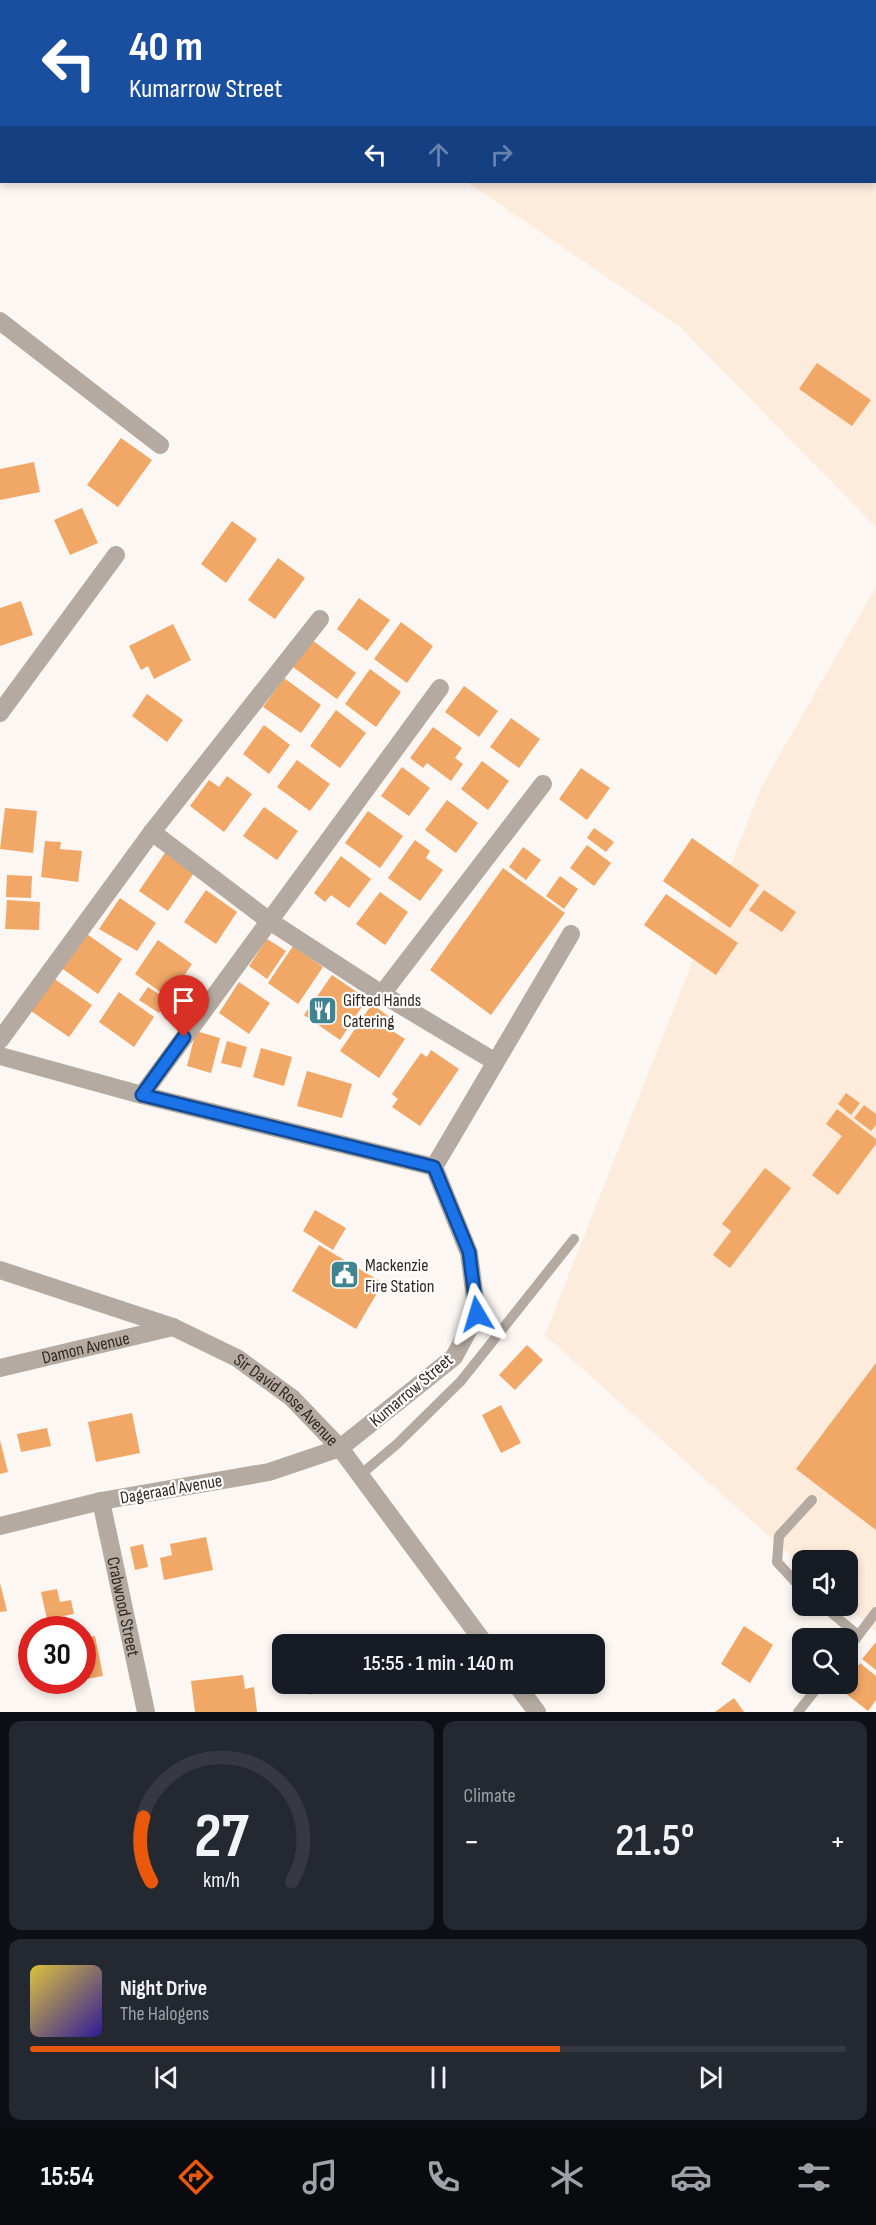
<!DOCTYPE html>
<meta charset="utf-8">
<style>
body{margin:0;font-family:"Sofia Sans Condensed",sans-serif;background:#242831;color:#f1f3f6;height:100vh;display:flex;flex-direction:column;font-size:22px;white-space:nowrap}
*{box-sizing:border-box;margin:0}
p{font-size:20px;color:#9ea1a6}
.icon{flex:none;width:33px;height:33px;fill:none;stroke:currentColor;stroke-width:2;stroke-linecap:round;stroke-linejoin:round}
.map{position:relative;height:1712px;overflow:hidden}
.drawer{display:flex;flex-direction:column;gap:9px;padding:9px;background:#0d0f14;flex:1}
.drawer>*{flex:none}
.hud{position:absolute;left:0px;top:0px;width:876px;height:183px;box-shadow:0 3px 9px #0003;background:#1a4fa0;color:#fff;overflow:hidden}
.tools{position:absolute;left:792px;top:1550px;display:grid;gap:12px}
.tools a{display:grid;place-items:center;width:66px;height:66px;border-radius:12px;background:#171b24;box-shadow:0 3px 9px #0003;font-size:30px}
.speed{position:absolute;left:18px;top:1616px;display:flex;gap:12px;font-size:30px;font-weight:700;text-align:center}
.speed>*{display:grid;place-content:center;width:78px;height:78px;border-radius:50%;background:#171b24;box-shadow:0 3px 9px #0003;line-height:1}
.speed .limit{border:9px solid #d22;background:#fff;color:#111}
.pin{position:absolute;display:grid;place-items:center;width:51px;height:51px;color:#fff;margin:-62px -26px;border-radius:50% 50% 50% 0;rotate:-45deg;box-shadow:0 0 6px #0007}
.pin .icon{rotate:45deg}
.me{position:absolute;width:66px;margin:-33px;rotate:353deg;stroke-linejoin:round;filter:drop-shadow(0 0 4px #0008)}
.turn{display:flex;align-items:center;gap:21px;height:126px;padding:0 30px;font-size:27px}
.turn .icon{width:78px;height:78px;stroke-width:2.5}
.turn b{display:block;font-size:42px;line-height:51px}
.lanes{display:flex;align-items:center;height:57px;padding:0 30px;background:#0003;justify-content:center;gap:30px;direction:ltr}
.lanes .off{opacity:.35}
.big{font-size:45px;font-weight:600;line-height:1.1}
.drawer .tile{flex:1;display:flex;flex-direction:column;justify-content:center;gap:9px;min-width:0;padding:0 21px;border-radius:12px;background:#242831}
.drawer .dial{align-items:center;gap:0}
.dial svg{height:156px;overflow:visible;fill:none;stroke:#363941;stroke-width:7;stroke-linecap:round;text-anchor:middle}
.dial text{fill:#f1f3f6;stroke:none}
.song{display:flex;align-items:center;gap:18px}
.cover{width:72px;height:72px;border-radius:9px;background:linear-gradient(135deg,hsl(50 70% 55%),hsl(250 70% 35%))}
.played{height:6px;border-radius:3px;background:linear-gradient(90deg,#ea580c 65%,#363941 65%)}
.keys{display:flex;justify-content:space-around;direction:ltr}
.heat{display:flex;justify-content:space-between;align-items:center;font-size:33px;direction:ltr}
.drawer .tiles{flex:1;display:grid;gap:9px;grid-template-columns:1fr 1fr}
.tile:last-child{grid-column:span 2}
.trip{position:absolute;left:272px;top:1634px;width:333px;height:60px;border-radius:12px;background:#171b24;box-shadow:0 3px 9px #0003;font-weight:600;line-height:60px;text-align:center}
.tabs{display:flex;height:96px;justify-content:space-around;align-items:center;background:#090b0e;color:#9ea1a6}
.tabs .icon{width:42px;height:42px}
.tabs .selected{color:#ea580c}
.tabs b{font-size:27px;color:#f1f3f6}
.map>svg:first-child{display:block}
</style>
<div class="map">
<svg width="876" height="1712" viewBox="0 0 876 1712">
<rect width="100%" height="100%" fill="#fcf7f3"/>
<!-- built -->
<g fill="#fdebdc">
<polygon points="207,0 876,0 876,527 680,327 467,182 874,182 874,2"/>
<polygon points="876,587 876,1632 846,1605 848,1560 802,1560 802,1566 545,1335 762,786"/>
</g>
<!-- building -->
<g fill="#f1a766">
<polygon points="817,363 871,400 852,426 799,389"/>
<polygon points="121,438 152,460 118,507 87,485"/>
<polygon points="34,462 40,492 0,500 0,469"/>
<polygon points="82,508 98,543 70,555 54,520"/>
<polygon points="232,521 257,539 226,583 201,564"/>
<polygon points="278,558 305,578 275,619 248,600"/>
<polygon points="359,598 390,620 367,651 337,629"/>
<polygon points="21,601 33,635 0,646 0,608"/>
<polygon points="401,622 433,646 407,683 374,659"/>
<polygon points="173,624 191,660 154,679 148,666 141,670 129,646"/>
<polygon points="312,640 356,673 337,699 293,667"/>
<polygon points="370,669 401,692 376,727 345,704"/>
<polygon points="284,678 321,705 301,733 263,707"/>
<polygon points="464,686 498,711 479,737 445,712"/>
<polygon points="147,694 183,720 167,742 132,716"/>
<polygon points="336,710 366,733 340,768 310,746"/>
<polygon points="511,718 540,739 519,768 490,747"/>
<polygon points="264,725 290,745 269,774 243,754"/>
<polygon points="433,727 462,748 455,758 463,764 451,781 427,763 423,768 410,758"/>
<polygon points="297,760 330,784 310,811 277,787"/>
<polygon points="482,761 509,781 488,810 461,789"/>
<polygon points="402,767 430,788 409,816 381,796"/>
<polygon points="581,768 610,788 587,820 559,799"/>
<polygon points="227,776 252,794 224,832 190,806 209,780 219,787"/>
<polygon points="447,800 478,823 456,853 425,830"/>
<polygon points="264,807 298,831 277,860 243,836"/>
<polygon points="5,808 37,811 33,853 0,849"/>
<polygon points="368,811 403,836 380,868 345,843"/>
<polygon points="594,828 614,842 606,852 587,838"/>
<polygon points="692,838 759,885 730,928 663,881"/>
<polygon points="415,840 430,851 426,858 443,870 420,901 388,878"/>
<polygon points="45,841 61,842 60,849 82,851 78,882 41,877"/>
<polygon points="587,845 611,863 594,886 570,868"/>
<polygon points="523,847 541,860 526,880 509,867"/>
<polygon points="167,850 196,870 168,911 139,891"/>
<polygon points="341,856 371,879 349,908 331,895 325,902 314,893"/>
<polygon points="503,868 565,913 491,1015 430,970"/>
<polygon points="7,875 32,876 31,898 6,897"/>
<polygon points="560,876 578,889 564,909 546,896"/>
<polygon points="206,890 237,912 216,944 184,922"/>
<polygon points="764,890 796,912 782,932 749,910"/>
<polygon points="380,892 408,912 385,945 356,924"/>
<polygon points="666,894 738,943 716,975 644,925"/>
<polygon points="120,898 156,923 137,951 99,929"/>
<polygon points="7,900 40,902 39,930 5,929"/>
<polygon points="84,932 122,959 98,994 60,967"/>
<polygon points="267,939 286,951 267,979 249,966"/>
<polygon points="158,940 192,964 169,998 135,974"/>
<polygon points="293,946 323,967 298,1004 268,983"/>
<polygon points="332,975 367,999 340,1040 304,1015"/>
<polygon points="53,978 92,1005 69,1037 31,1011"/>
<polygon points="239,982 270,1003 249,1034 219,1013"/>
<polygon points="148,987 168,1000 159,1013 139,1000"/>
<polygon points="119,992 154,1017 134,1047 99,1022"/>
<polygon points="372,1004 396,1022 391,1030 405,1039 379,1078 340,1051"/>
<polygon points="196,1031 220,1038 211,1073 187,1066"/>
<polygon points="227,1041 247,1047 241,1068 221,1063"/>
<polygon points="261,1048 292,1057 284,1086 253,1077"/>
<polygon points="431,1050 459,1069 420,1126 392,1107 398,1099 392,1094 421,1053 427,1057"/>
<polygon points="307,1071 352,1084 342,1118 297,1106"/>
<polygon points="846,1093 860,1103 851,1115 838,1104"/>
<polygon points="864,1105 876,1114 876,1125 871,1131 854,1118"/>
<polygon points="837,1109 876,1139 876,1144 838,1195 812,1175 842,1136 826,1124"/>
<polygon points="765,1168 791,1188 730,1268 713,1255 731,1231 722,1224"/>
<polygon points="315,1210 346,1228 333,1250 303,1231"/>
<polygon points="319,1245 383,1283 356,1329 292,1291"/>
<polygon points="527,1345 543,1360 515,1390 499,1375"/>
<polygon points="876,1363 876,1530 796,1469"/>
<polygon points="501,1405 521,1443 501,1453 482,1415"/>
<polygon points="132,1413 140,1453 96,1462 88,1422"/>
<polygon points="47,1428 51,1446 21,1452 17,1434"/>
<polygon points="0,1440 8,1472 0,1474"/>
<polygon points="206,1537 213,1570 164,1580 160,1558 172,1555 170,1544"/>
<polygon points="143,1544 148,1567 135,1570 130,1547"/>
<polygon points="0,1583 7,1611 0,1612"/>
<polygon points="57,1589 60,1602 71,1600 74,1614 47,1619 41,1592"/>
<polygon points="744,1626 773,1645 750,1683 721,1664"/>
<polygon points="95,1636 103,1676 82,1680 82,1638"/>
<polygon points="876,1642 876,1670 862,1659"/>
<polygon points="860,1663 876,1676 876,1700 868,1711 840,1689 848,1683"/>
<polygon points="243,1675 245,1689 254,1687 257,1712 195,1712 191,1681"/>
<polygon points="51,1680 79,1680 79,1681 52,1687"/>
<polygon points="304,1683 334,1683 310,1695"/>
<polygon points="734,1698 744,1712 715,1712"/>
</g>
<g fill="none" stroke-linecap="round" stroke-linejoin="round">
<!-- lane -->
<g stroke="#b4aaa2" stroke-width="10">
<polyline points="359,1476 397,1444 461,1381 574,1239"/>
<polyline points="802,1589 777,1562 779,1536 812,1500"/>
<polyline points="822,1605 858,1635"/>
<polyline points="848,1649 876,1612"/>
<polyline points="798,1712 821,1683"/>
</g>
<!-- street -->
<g stroke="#b4aaa2" stroke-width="18">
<polyline points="0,321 160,445"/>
<polyline points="0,713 116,555"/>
<polyline points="152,832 268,920 382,994 494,1061"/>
<polyline points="382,994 543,784"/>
<polyline points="0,1040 152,832 320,619"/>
<polyline points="0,1056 142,1095 434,1167 469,1253 477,1314 454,1357 340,1448 269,1472 101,1501 0,1526"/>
<polyline points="142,1095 440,688"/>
<polyline points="434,1167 571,934"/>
<path id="s1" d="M0,1270l173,57 64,31 55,40 48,50 145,196"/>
<path id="s2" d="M0,1368l173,-41"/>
<path id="s3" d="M101,1501l45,211"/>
<polyline points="515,1683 537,1712"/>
</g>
</g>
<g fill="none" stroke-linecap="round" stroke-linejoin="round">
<defs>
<polyline id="route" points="184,1037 142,1095 434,1167 469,1252 477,1314"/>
</defs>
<!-- route casing -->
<use href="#route" stroke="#114b97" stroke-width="15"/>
<!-- route -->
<use href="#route" stroke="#1a73e8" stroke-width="10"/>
</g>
<!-- icons -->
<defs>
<symbol id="restaurant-square" viewBox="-11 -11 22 22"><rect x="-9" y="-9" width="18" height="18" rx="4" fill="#408493" stroke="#fff"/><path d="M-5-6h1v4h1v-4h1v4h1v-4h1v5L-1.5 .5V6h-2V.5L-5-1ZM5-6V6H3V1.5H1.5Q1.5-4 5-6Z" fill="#fff"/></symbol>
<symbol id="civic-square" viewBox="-11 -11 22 22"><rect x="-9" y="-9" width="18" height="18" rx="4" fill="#408493" stroke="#fff"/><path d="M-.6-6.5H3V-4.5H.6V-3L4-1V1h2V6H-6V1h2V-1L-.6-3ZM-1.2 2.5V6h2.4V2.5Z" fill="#fff"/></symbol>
</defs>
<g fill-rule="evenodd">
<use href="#restaurant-square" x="306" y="994" width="33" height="33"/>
<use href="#civic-square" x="328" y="1258" width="33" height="33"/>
</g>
<g text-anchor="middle" stroke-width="4.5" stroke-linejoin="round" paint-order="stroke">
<!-- poi labels -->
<g font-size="18" fill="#322922" stroke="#fff" text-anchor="start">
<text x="343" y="1006">Gifted Hands<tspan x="343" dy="21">Catering</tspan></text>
<text x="365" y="1271">Mackenzie<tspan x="365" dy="21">Fire Station</tspan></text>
</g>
<!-- street labels -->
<g font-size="18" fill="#322922" stroke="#fff">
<text dy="6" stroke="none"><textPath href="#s2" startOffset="88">Damon Avenue</textPath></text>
<text transform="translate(411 1390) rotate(-40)" y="6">Kumarrow Street</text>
<text dy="6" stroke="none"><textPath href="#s1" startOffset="318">Sir David Rose Avenue</textPath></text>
<text transform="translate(171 1489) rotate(-10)" y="6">Dageraad Avenue</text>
<text dy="6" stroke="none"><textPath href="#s3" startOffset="108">Crabwood Street</textPath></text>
</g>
</g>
</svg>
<div class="tools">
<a><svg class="icon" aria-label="sound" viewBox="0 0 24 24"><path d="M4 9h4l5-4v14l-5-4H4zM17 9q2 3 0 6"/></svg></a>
<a><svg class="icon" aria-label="search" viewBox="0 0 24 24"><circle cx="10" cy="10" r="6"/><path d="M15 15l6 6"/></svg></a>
</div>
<div class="speed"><div class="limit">30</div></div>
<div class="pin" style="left:184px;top:1037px;background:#d93025"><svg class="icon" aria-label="arrive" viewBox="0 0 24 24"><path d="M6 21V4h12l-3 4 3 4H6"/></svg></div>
<svg class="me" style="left:477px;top:1314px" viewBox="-20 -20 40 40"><path d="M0-17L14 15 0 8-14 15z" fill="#1a73e8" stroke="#fff" stroke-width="4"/></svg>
<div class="trip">15:55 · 1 min · 140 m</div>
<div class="hud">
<div class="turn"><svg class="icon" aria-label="left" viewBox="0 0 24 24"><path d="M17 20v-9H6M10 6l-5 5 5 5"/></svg><div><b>40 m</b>Kumarrow Street</div></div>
<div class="lanes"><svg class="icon" aria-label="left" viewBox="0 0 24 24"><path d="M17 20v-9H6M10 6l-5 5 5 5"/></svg><svg class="icon off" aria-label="ahead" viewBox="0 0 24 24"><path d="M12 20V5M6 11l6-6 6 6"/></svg><svg class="icon off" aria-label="right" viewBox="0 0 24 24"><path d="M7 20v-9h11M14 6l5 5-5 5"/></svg></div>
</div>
</div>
<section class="drawer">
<div class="tiles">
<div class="tile dial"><svg viewBox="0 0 100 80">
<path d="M14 69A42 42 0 1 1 86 69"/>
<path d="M14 69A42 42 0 0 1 10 36" stroke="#ea580c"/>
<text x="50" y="56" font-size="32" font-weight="700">27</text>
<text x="50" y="72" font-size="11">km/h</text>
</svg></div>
<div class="tile"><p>Climate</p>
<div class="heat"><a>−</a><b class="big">21.5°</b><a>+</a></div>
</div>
<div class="tile">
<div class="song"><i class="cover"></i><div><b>Night Drive</b><p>The Halogens</p></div></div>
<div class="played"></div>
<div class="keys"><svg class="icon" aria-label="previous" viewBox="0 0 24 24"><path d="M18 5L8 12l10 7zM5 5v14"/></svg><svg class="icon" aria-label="pause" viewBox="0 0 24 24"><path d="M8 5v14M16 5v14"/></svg><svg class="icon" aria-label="next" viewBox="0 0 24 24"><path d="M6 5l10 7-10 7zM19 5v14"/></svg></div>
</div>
</div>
</section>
<nav class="tabs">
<b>15:54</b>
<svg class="icon selected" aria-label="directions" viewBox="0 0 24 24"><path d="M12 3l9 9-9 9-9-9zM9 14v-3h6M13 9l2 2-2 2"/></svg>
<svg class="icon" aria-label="music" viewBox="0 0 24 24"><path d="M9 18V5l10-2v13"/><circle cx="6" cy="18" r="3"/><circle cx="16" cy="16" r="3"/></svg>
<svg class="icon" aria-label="phone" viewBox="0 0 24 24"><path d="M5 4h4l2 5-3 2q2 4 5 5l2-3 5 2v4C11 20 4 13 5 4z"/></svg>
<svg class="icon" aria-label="climate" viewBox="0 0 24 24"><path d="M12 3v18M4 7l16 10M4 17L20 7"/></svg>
<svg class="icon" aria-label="car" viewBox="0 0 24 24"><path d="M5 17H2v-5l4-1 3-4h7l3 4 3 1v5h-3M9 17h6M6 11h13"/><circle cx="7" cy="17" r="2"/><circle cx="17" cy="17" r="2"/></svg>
<svg class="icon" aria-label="filters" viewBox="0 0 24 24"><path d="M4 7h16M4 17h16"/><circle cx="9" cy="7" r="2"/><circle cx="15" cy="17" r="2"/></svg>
</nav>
